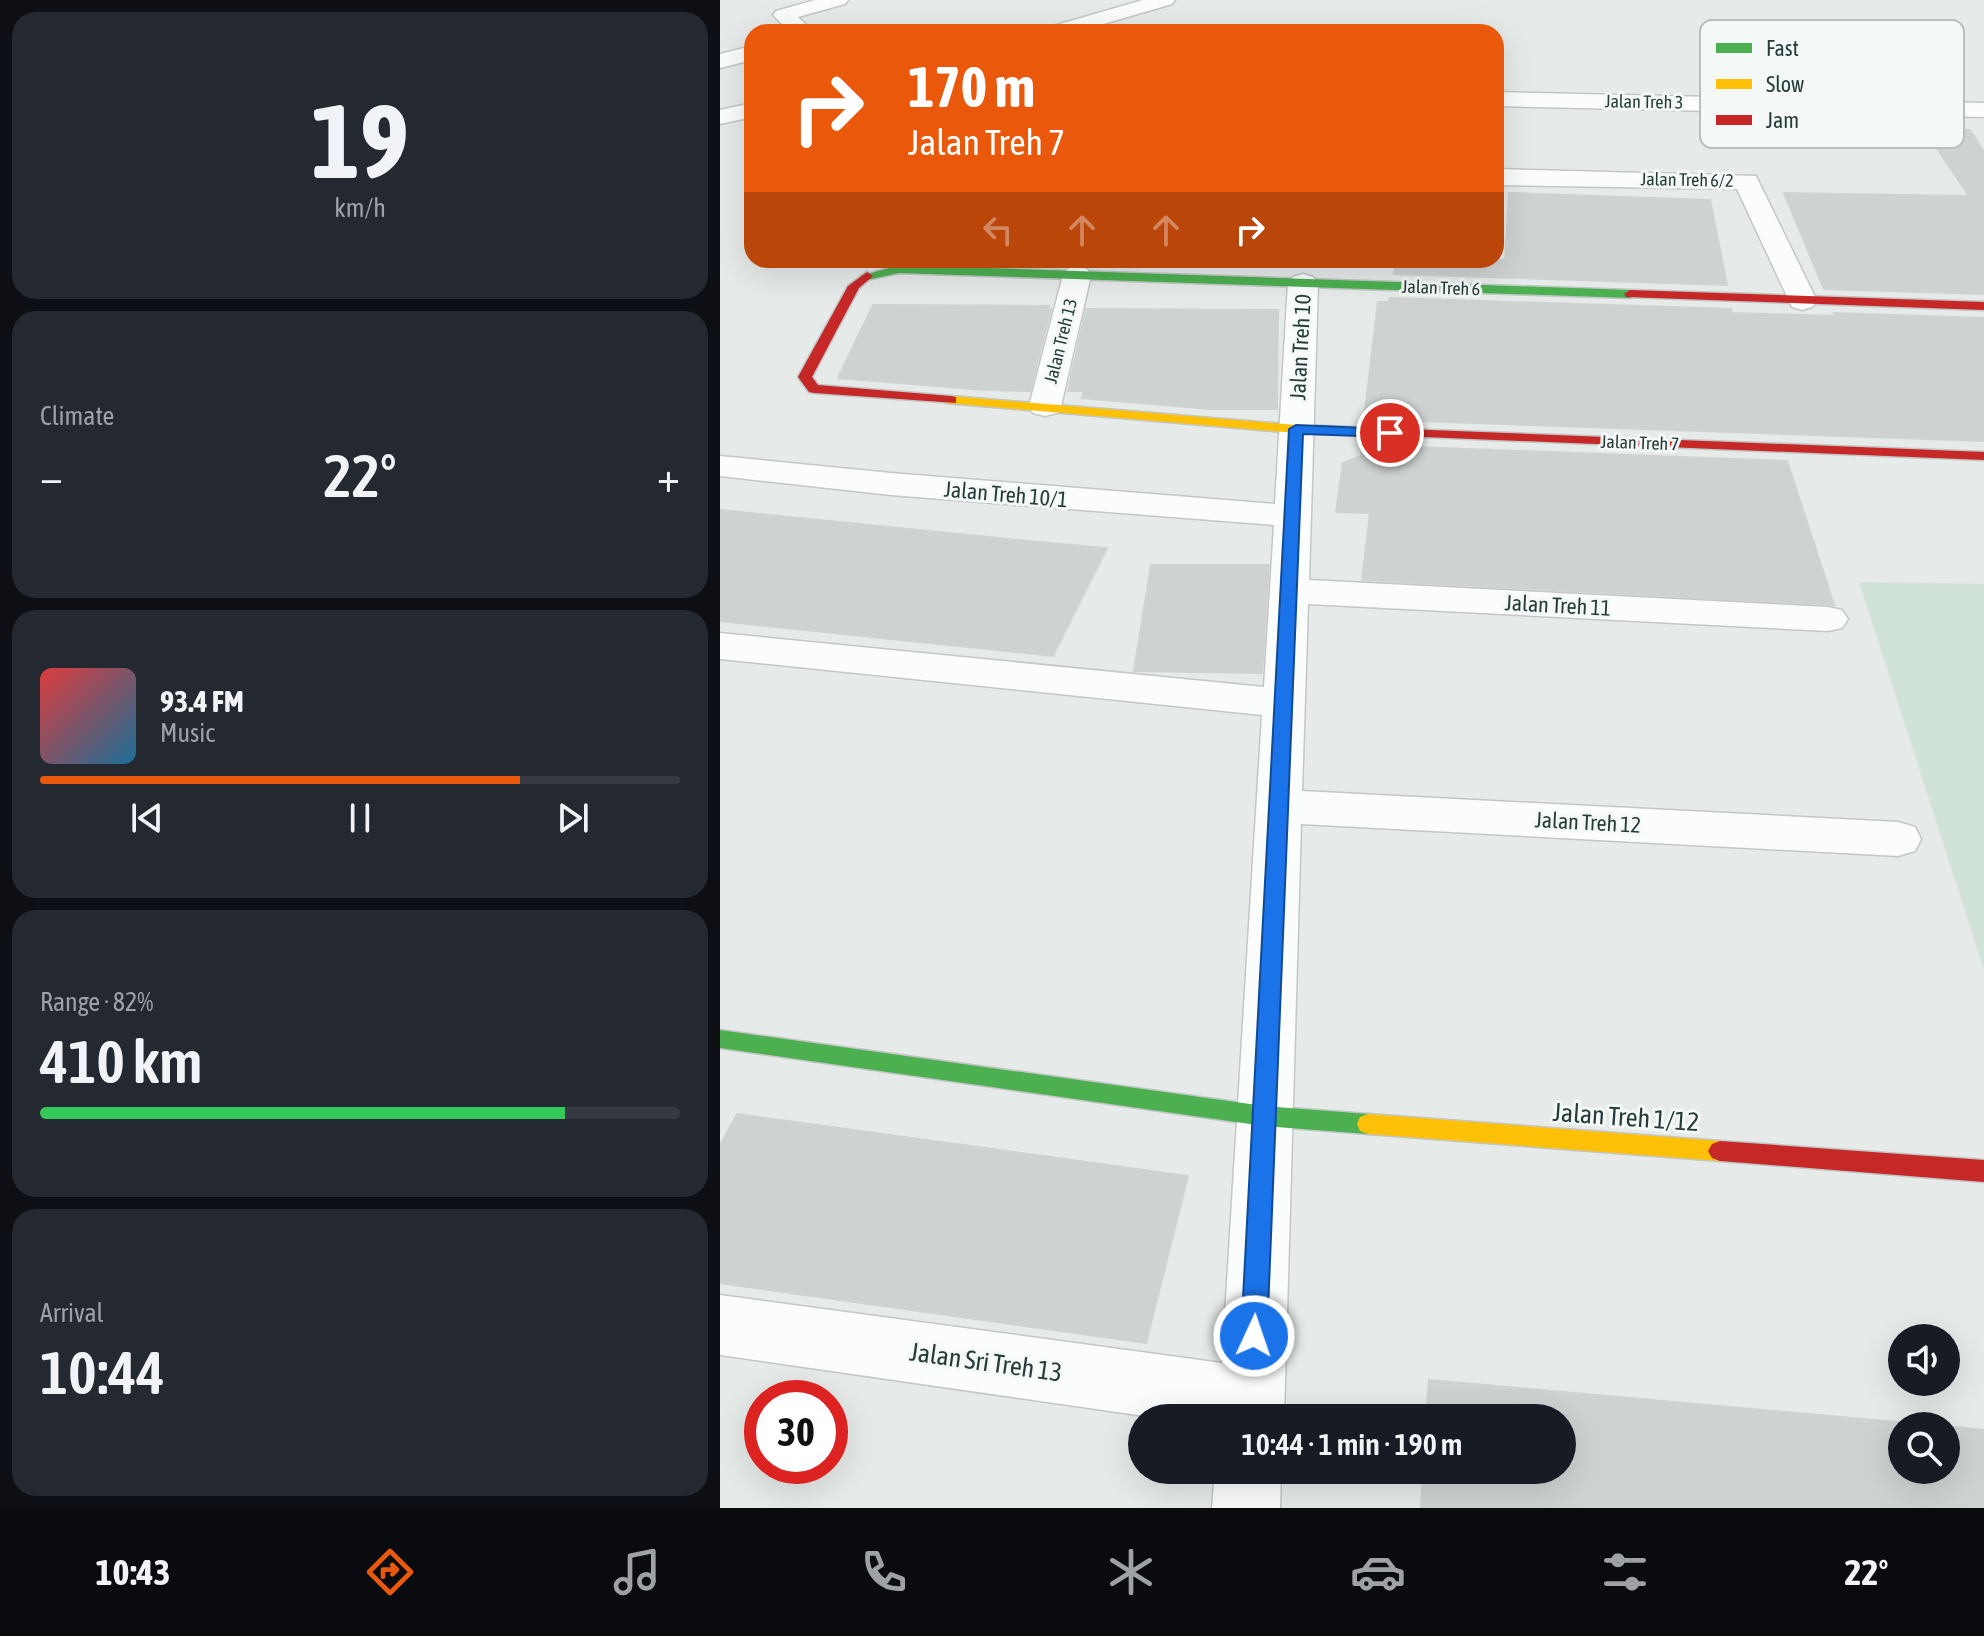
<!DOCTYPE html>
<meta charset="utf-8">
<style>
body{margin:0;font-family:"Asap Condensed",sans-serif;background:#242831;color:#f1f3f6;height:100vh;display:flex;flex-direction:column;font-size:30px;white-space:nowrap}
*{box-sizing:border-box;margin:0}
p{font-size:26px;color:#9ea1a6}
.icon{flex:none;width:44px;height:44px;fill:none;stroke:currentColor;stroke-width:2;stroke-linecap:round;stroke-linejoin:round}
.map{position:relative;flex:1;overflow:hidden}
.panel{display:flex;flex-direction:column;gap:12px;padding:12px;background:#0d0f14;width:720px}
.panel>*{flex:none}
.banner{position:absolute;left:24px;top:24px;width:760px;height:244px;border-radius:24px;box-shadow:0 8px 32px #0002;background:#ea580c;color:#fff;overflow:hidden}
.controls{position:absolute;left:1168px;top:1324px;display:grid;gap:16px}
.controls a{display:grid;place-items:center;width:72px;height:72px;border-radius:50%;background:#171b24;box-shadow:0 8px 32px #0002;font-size:40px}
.speed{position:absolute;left:24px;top:1380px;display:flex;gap:16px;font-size:40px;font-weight:700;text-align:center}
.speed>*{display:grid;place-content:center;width:104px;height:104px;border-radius:50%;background:#171b24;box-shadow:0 8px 32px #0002;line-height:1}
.speed .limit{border:12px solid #d22;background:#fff;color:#111}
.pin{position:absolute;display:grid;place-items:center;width:68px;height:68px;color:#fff;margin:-34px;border:4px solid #fff;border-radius:50%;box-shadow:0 2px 8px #0007}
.me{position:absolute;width:88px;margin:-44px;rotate:3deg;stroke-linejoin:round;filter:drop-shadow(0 0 6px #0008)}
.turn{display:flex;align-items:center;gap:28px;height:168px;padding:0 32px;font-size:36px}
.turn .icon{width:104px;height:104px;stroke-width:2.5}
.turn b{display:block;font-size:56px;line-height:68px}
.lanes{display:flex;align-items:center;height:76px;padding:0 32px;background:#0003;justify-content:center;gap:40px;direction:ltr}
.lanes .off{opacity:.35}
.big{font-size:60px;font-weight:600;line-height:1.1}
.panel .widget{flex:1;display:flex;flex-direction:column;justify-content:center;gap:12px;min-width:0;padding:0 28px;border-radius:24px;background:#242831}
.panel .dial{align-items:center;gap:0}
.dial b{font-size:104px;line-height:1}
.song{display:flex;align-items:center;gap:24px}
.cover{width:96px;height:96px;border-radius:12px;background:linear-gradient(135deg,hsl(0 70% 55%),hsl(200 70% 35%))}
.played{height:8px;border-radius:4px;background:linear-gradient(90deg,#ea580c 75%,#363941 75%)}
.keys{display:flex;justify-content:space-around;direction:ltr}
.heat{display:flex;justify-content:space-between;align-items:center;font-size:44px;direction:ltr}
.charge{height:12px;border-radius:6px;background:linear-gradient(90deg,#34c759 82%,#363941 0)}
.trip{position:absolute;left:408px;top:1404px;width:448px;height:80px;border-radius:40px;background:#171b24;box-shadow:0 8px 32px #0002;font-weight:600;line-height:80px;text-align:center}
.dock{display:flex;height:128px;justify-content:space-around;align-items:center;background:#090b0e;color:#9ea1a6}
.dock .icon{width:56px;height:56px}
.dock .current{color:#ea580c}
.dock b{font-size:36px;color:#f1f3f6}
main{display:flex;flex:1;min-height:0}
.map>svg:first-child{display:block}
</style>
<main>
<section class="panel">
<div class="widget dial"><b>19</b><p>km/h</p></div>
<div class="widget"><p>Climate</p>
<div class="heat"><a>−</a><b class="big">22°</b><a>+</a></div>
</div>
<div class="widget">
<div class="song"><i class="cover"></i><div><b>93.4 FM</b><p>Music</p></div></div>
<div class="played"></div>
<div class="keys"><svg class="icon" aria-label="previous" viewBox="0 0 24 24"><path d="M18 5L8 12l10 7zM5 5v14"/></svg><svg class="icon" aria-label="pause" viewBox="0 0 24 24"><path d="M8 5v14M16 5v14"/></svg><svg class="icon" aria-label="next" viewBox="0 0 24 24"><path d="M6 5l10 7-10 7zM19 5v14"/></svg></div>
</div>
<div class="widget"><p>Range · 82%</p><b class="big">410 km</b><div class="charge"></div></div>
<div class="widget"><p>Arrival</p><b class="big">10:44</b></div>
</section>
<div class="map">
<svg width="1264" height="1508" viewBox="0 0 1264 1508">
<rect width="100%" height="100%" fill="#e6eae9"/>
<!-- green -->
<polygon fill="#d1e2d9" points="1139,582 1264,584 1264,970"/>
<!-- building -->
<g fill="#ced3d2" stroke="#cfd3d2" stroke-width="2">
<polygon points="1204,129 1250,130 1264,152 1264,294 1104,289 1064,193 1249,196"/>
<polygon points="789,193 990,200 1007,285 674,274 676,260 785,260"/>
<polygon points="670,298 1011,309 1012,313 1046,314 1115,316 1114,313 1264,318 1264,441 644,419 658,302 669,302"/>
<polygon points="153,305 329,306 328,309 331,309 310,391 267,390 118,378"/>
<polygon points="366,309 558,310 557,409 490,409 362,398 364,391 348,391"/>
<polygon points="642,445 1067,461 1114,605 642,580 650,513 616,512 623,463 641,456"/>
<polygon points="0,510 319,542 387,548 333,656 0,621"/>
<polygon points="431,565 549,565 542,673 414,671"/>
<polygon points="17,1114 468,1176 426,1343 0,1283 0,1145"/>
<polygon points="709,1380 1222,1426 1182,1426 1182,1470 1226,1470 1226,1426 1264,1430 1264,1508 701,1508 703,1470 842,1470 842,1418 706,1418"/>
</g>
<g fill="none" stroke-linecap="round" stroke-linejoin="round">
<defs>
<g id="street">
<polygon points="95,0 128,0 125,4 78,17 94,32 70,32 53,15 56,11"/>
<polygon points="423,0 455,0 452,4 356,32 322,32 326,28"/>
<polygon points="32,46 32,60 0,68 0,54"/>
<polygon points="776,92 1264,103 1264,117 776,106"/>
<polygon points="32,103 32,117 0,124 0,110"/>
<polygon points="776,169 1036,176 1097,301 1092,307 1082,310 1072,307 1017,189 776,185"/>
<polygon points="357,266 367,269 371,275 341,406 337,413 325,416 313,413 309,406 343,275 347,269"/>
<polygon points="583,274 593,277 598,283 589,580 1108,607 1122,610 1128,619 1122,628 1108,631 588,604 582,791 1178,822 1195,827 1201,839 1195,851 1178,856 581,824 564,1418 438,1418 0,1355 0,1295 502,1363 542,715 0,659 0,633 544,687 554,525 171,495 0,476 0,456 171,473 555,504 568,283 573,277"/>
<polygon points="495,1470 561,1470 560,1508 492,1508"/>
</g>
<g id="fast">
<polygon points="179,265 910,290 916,294 910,298 179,273 147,280 141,276"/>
<polygon points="0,1030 544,1106 648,1114 656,1117 659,1124 656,1131 648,1134 544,1126 0,1048"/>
</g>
<g id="slow">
<polygon points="231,396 576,425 660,428 667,432 660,436 576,433 226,403 226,397"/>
<polygon points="648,1114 1000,1141 1008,1144 1012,1151 1008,1158 1000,1161 648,1134 640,1131 637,1124 640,1117"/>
</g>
<g id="jam">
<polygon points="147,272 153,276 139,288 92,377 98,385 231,396 236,397 236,403 94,393 89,392 78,377 128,286"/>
<polygon points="910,290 1264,302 1264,310 906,297 904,294"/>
<polygon points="660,428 1264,452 1264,460 655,435 655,429"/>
<polygon points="1000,1141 1264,1160 1264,1182 1000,1161 992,1158 988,1151 992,1144"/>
</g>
</defs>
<!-- street casing -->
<use href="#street" stroke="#c3c7c6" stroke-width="3"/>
<!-- fast casing -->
<use href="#fast" stroke="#c1c7c6" stroke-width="3"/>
<!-- slow casing -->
<use href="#slow" stroke="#c1c7c6" stroke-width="3"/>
<!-- jam casing -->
<use href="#jam" stroke="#c1c7c6" stroke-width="3"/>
<!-- street -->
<use href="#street" fill="#fbfcfc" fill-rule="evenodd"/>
<!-- fast -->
<use href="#fast" fill="#4caf50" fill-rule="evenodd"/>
<!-- slow -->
<use href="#slow" fill="#ffc107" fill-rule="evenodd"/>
<!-- jam -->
<use href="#jam" fill="#c62828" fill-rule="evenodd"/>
</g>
<!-- route -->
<polygon fill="#1a73e8" stroke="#114b97" stroke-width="2" points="576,425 670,429 677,433 670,437 583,434 547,1336 544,1345 534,1349 525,1345 521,1336 569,429"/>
<g text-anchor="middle" stroke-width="6" stroke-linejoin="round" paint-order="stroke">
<!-- far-street labels -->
<g font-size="18" fill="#253c3a" stroke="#f4f9f7">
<text transform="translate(924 102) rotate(1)" y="6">Jalan Treh 3</text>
<text transform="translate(967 180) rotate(1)" y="6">Jalan Treh 6/2</text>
<text transform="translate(721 288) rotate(2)" y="6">Jalan Treh 6</text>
<text transform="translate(341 341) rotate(-76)" y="6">Jalan Treh 13</text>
<text transform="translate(920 443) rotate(2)" y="6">Jalan Treh 7</text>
</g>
<!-- street labels -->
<g font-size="22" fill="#253c3a" stroke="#f4f9f7">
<text transform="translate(580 347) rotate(-87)" y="8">Jalan Treh 10</text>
<text transform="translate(286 494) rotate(5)" y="8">Jalan Treh 10/1</text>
<text transform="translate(838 605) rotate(3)" y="8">Jalan Treh 11</text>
<text transform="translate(868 822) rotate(3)" y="8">Jalan Treh 12</text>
</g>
<!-- near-street labels -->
<g font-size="26" fill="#253c3a" stroke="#f4f9f7">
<text transform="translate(906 1117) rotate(4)" y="9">Jalan Treh 1/12</text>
<text transform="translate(266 1362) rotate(8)" y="9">Jalan Sri Treh 13</text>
</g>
</g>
<!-- legend -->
<rect x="980" y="20" width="264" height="128" rx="12" fill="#f4f9f7" stroke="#b6c0be" stroke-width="2"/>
<rect x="996" y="43" width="36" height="10" fill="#4caf50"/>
<rect x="996" y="79" width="36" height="10" fill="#ffc107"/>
<rect x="996" y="115" width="36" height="10" fill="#c62828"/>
<g font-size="22" fill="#253c3a">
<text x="1046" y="56">Fast</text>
<text x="1046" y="92">Slow</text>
<text x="1046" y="128">Jam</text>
</g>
</svg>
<div class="controls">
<a><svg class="icon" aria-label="sound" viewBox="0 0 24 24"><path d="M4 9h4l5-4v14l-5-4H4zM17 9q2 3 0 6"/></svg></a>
<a><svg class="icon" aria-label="search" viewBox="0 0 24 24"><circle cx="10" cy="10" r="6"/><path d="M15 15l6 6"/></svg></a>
</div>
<div class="speed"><div class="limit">30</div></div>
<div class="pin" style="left:670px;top:433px;background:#d93025"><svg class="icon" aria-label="arrive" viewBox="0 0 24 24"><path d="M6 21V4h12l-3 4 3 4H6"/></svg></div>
<svg class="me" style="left:534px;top:1336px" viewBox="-20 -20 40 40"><circle r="17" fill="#1a73e8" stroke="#fff" stroke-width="3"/><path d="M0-11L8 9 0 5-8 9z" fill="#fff"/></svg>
<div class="trip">10:44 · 1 min · 190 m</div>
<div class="banner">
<div class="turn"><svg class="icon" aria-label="right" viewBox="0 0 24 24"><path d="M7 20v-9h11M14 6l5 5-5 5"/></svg><div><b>170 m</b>Jalan Treh 7</div></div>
<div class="lanes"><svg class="icon off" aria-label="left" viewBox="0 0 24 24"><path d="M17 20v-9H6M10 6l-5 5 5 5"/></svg><svg class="icon off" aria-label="ahead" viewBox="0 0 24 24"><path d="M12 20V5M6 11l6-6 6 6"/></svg><svg class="icon off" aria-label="ahead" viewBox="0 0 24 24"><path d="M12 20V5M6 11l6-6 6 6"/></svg><svg class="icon" aria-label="right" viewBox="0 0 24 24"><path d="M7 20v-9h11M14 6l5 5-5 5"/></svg></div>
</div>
</div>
</main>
<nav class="dock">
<b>10:43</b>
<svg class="icon current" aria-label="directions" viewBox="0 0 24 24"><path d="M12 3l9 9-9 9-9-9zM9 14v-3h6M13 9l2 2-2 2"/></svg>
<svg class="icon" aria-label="music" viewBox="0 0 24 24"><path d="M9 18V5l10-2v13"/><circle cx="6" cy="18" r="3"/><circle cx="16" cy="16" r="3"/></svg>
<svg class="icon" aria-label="phone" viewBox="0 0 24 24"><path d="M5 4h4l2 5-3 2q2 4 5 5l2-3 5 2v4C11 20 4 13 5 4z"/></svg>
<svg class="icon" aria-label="climate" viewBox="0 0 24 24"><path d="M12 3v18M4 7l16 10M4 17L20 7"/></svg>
<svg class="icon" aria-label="car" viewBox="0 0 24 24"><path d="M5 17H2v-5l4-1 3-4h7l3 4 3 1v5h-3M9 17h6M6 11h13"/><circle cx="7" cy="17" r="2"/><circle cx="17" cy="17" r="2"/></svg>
<svg class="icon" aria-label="filters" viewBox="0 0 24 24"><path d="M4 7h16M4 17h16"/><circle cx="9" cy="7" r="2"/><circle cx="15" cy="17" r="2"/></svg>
<b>22°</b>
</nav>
